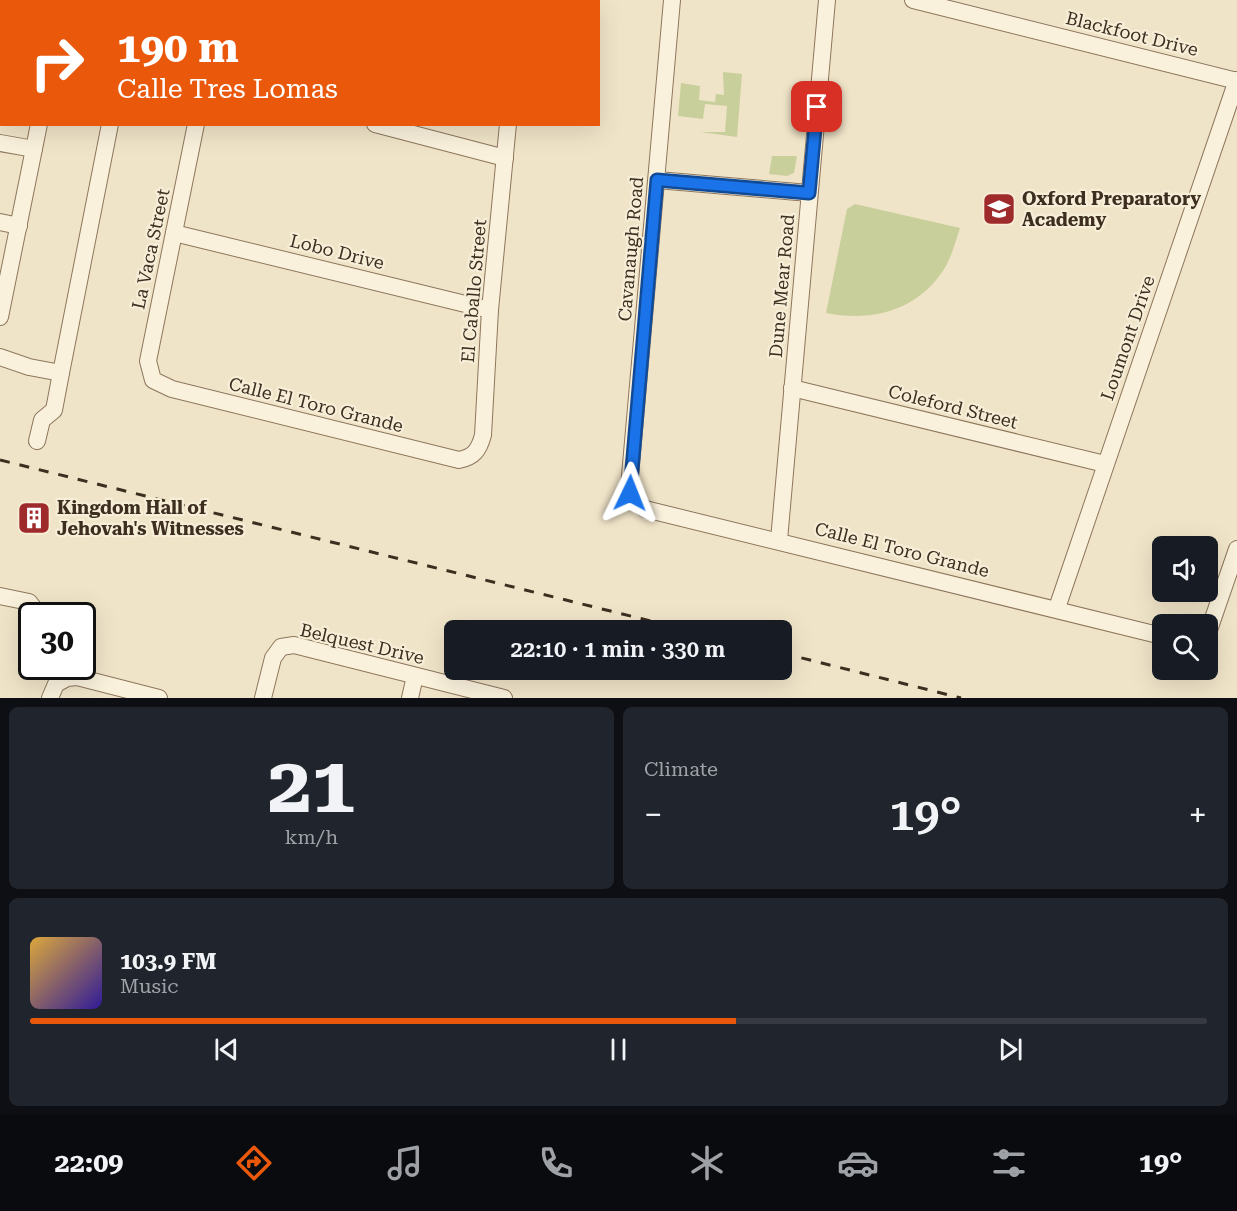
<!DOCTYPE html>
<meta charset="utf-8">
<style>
body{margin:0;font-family:"Roboto Serif",serif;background:#20242c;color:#f1f3f6;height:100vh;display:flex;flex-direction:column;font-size:22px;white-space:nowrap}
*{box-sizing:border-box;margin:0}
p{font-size:20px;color:#9ea1a6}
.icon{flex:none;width:33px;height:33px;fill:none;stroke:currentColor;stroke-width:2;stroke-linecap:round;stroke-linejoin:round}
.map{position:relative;height:698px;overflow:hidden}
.side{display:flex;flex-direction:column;gap:9px;padding:9px;background:#0d0f14;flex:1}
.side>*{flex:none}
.hud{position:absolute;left:0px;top:0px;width:600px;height:126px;box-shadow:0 6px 24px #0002;background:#ea580c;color:#fff;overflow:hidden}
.fabs{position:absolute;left:1152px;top:536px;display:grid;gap:12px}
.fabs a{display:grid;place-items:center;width:66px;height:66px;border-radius:9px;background:#171b24;box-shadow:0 6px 24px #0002;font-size:30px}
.speed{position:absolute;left:18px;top:602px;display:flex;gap:12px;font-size:30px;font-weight:700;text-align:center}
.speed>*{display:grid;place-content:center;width:78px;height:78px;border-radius:50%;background:#171b24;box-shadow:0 6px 24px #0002;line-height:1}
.speed .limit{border:3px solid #111;border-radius:9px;background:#fff;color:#111}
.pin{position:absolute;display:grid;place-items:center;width:51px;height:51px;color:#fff;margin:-26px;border-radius:12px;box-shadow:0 3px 9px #0006}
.me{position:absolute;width:66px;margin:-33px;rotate:2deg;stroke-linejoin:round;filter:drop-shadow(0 0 4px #0008)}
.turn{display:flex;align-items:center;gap:21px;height:126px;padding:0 18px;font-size:27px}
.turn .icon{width:78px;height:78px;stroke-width:2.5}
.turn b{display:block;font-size:42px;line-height:51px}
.big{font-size:45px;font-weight:600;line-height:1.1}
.side .card{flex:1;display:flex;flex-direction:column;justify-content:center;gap:9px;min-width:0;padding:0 21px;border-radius:9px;background:#20242c}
.side .dial{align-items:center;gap:0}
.dial b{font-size:78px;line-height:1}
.song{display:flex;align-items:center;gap:18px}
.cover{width:72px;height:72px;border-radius:9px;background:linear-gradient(135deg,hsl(40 70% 55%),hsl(250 70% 35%))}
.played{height:6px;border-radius:3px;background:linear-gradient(90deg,#ea580c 60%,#363941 60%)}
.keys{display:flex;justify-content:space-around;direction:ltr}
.heat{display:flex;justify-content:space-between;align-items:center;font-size:33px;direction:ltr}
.side .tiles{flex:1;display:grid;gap:9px;grid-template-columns:1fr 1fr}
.card:last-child{grid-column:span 2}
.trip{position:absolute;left:444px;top:620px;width:348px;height:60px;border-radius:9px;background:#171b24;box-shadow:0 6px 24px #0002;font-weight:600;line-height:60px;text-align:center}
.menu{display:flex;height:96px;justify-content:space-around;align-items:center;background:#090b0e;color:#9ea1a6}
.menu .icon{width:42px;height:42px}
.menu .on{color:#ea580c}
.menu b{font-size:27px;color:#f1f3f6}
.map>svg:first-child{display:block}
</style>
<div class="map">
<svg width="1237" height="698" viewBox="0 0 1237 698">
<rect width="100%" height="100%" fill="#f0e4c8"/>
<!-- green -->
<g fill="#c9cf9b">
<polygon points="723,72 742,74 737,137 700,132 725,132 727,106 705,104 703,119 678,116 681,83 700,86 699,100 715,102 716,94 724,95"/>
<polygon points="772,156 797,156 794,173 787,176 769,174"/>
<path d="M855,204l105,24c-4,12 -7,24 -13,36 -25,45 -73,59 -121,49l21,-104z"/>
</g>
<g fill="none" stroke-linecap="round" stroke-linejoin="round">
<defs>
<g id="minor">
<polyline points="672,0 629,487 634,500 645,509 1162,636"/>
<polyline points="913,0 1237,81"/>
<polyline points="63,2 63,0"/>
<polyline points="134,2 135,0"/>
<polyline points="213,2 213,0"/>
<polyline points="366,2 367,0"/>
<polyline points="520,2 520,0"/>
<path d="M196,124l-48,237 5,19 19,9 287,71c15,-3 20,-10 24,-25l7,-125 18,-186"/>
<polyline points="375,124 505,158"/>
<polyline points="0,143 34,149"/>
<polyline points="657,180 809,193"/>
<polyline points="0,222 19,226"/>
<polyline points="174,233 490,310"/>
<polyline points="0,317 39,124"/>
<polyline points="0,357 29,367 61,373 110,124"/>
<polyline points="792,388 1105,464"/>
<polyline points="37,441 42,420 54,410 61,373"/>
<polyline points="779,540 827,0"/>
<polyline points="0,596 29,602 39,615"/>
<polyline points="1057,608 1237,80"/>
<polyline points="1208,633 1237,549"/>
<polyline points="50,698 56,684 67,678 77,677 159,698"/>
<polyline points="263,698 273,658 281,647 294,645 504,698"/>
<polyline points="410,698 415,676"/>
</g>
</defs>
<!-- minor casing -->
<use href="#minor" stroke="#8d765c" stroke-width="18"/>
<!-- minor -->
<use href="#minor" stroke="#faf1dc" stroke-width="16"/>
<!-- rail -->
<g stroke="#3d2e20" stroke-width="3" stroke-dasharray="10 10" stroke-linecap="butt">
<polyline points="0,460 687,630"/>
<polyline points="782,653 961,698"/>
</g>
</g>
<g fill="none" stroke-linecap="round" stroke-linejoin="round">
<defs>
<polyline id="route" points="630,493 657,180 809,193 817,107"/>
</defs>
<!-- route casing -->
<use href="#route" stroke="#114b97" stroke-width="15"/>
<!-- route -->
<use href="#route" stroke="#1a73e8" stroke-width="10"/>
</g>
<!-- icons -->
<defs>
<symbol id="school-square" viewBox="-11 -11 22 22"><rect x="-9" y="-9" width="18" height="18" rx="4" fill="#9e2a2b" stroke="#f7eed8"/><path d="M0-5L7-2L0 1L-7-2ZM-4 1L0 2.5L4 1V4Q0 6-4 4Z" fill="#fff"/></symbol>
<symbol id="building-square" viewBox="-11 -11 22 22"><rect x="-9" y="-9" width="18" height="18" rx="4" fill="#9e2a2b" stroke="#f7eed8"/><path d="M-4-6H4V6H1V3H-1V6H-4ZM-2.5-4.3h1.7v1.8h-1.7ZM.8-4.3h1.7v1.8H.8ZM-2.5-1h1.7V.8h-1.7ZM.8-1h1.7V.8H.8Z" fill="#fff"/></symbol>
</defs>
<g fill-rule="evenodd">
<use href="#school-square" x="980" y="190" width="38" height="38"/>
<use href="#building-square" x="15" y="499" width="38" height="38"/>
</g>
<g text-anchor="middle" stroke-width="4.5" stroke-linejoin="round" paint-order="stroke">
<!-- street labels -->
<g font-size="18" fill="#3d2e20" stroke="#f7eed8">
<text transform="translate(1132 34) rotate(14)" y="6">Blackfoot Drive</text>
<text transform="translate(151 249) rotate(-78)" y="6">La Vaca Street</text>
<text transform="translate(631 249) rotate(-85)" y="6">Cavanaugh Road</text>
<text transform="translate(337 252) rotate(14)" y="6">Lobo Drive</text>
<text transform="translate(782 286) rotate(-85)" y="6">Dune Mear Road</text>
<text transform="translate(474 291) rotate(-85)" y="6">El Caballo Street</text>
<text transform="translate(1128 338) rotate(-71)" y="6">Loumont Drive</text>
<text transform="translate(316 405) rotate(14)" y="6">Calle El Toro Grande</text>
<text transform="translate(953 407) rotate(14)" y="6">Coleford Street</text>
<text transform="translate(902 550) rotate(14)" y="6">Calle El Toro Grande</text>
<text transform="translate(362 644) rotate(13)" y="6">Belquest Drive</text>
</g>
<!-- poi labels -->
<g font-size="18" font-weight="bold" fill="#3d2e20" stroke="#f7eed8" text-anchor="start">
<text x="1022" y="205">Oxford Preparatory<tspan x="1022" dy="21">Academy</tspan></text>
<text x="57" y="514">Kingdom Hall of<tspan x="57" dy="21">Jehovah's Witnesses</tspan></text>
</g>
</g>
</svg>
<div class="fabs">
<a><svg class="icon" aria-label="sound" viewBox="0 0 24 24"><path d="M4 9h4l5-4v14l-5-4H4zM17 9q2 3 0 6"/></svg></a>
<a><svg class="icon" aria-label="search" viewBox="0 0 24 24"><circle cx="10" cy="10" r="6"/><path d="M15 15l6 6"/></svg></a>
</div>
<div class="speed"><div class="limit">30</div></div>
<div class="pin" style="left:817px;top:107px;background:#d93025"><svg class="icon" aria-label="arrive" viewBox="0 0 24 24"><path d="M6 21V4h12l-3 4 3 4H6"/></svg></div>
<svg class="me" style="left:630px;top:493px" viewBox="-20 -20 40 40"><path d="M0-17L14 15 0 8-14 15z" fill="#1a73e8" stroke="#fff" stroke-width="4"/></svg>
<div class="trip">22:10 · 1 min · 330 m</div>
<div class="hud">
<div class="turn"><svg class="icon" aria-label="right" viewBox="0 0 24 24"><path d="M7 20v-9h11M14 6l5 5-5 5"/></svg><div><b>190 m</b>Calle Tres Lomas</div></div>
</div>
</div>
<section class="side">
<div class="tiles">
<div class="card dial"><b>21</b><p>km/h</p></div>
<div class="card"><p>Climate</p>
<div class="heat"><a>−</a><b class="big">19°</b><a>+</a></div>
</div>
<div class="card">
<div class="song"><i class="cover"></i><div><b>103.9 FM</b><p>Music</p></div></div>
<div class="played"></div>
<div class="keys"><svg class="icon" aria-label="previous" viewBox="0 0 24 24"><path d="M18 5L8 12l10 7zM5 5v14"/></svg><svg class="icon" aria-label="pause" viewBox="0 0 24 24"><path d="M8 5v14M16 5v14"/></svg><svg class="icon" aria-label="next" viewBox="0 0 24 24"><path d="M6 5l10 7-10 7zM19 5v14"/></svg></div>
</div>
</div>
</section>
<nav class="menu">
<b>22:09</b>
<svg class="icon on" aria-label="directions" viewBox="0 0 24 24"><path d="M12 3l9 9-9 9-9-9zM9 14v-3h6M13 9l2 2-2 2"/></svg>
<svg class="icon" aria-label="music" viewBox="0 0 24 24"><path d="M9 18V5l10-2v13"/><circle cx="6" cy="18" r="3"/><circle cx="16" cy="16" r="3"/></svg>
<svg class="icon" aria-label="phone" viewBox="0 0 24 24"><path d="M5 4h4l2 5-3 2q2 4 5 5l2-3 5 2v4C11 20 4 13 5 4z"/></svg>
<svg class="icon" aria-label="climate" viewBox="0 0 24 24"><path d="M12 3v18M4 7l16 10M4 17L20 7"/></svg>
<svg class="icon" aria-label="car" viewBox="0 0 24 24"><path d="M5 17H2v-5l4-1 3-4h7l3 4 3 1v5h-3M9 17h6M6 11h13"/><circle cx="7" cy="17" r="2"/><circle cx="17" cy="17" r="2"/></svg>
<svg class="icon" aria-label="filters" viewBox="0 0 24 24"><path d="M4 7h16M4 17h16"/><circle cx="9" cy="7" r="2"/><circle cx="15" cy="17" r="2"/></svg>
<b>19°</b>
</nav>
